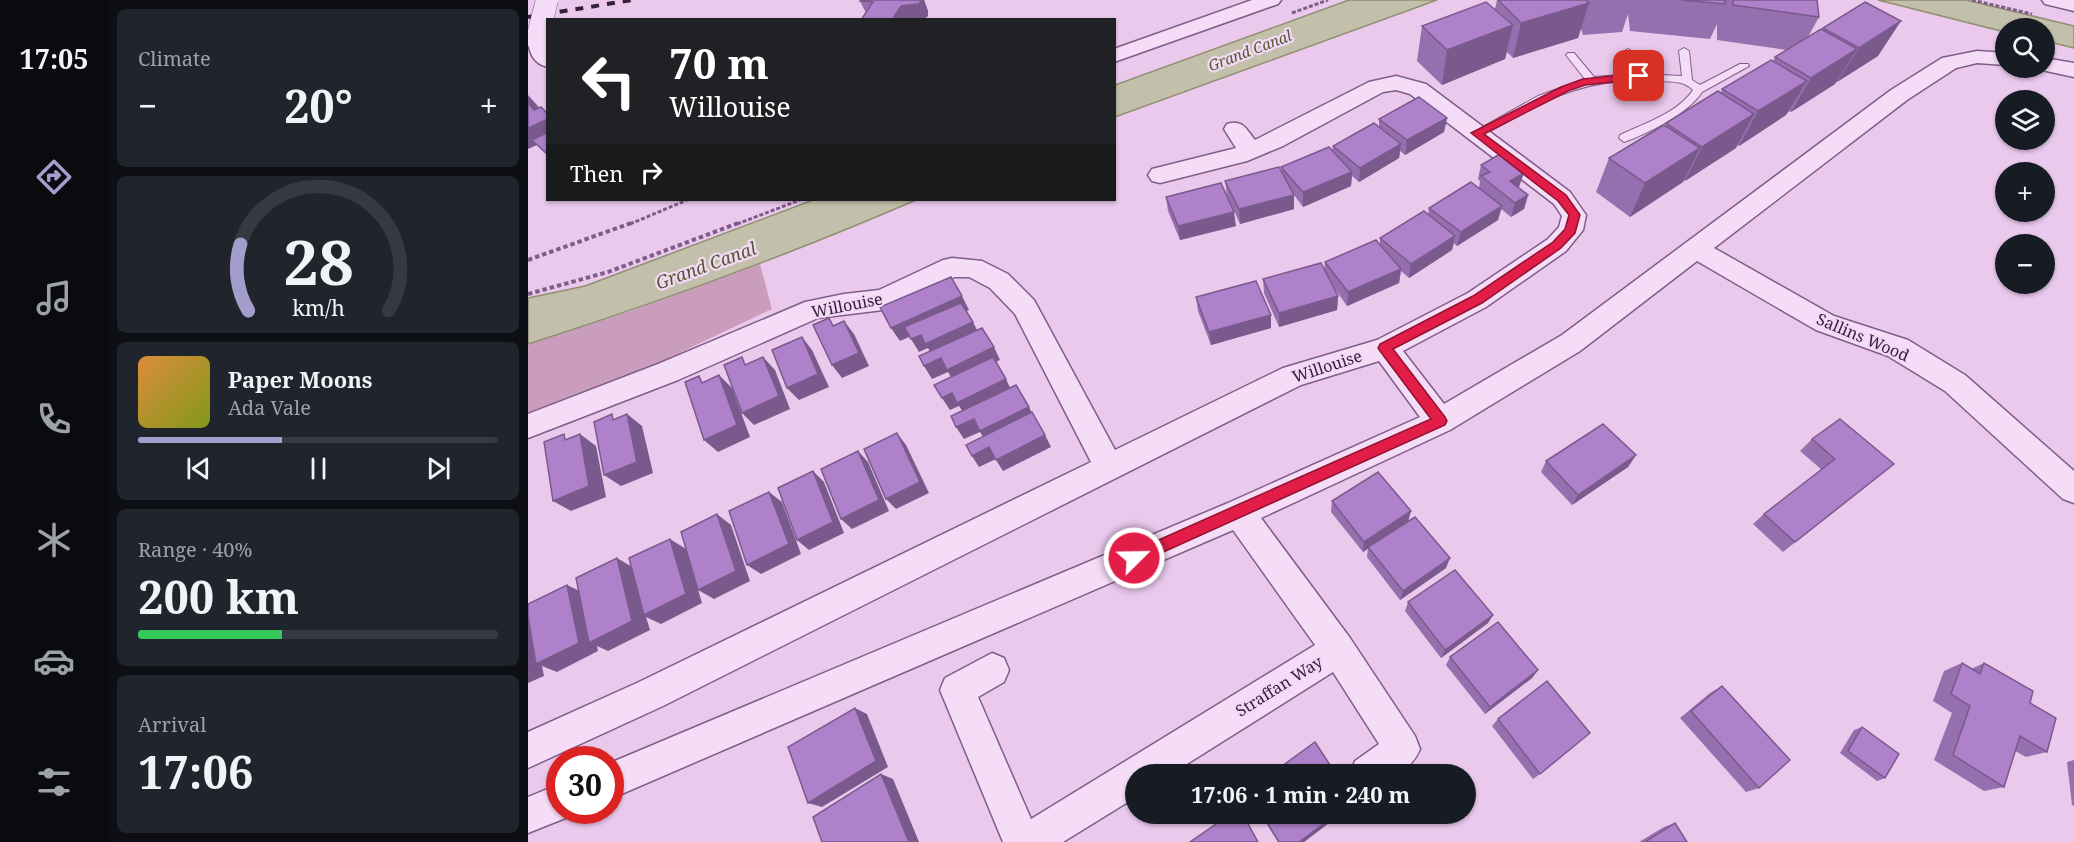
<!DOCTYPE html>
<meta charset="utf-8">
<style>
body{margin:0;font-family:"Noto Serif",serif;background:#20242c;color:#f1f3f6;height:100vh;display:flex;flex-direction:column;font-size:22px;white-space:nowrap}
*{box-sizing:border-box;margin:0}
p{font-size:20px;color:#9ea1a6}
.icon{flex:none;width:33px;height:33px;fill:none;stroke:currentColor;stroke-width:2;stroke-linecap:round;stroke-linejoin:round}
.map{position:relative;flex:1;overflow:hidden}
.details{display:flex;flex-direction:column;gap:9px;padding:9px;background:#0d0f14;width:420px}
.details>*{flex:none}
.top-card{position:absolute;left:18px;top:18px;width:570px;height:183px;border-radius:0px;box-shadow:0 2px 4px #0004;background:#202124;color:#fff;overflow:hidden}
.fabs{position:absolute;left:1467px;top:18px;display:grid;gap:12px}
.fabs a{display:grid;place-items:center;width:60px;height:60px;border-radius:50%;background:#171b24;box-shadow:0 2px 4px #0004;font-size:30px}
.speed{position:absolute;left:18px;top:746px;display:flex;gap:12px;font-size:30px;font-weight:700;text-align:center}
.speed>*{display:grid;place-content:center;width:78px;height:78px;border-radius:50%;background:#171b24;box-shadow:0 2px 4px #0004;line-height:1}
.speed .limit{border:9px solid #d22;background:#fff;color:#111}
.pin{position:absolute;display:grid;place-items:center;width:51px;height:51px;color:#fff;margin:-26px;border-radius:12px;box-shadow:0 3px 9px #0006}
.me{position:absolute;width:66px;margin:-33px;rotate:67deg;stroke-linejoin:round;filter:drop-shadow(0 0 4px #0008)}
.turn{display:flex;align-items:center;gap:21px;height:126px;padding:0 24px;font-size:27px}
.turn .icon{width:78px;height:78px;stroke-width:2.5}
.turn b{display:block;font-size:42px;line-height:51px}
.then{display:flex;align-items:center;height:57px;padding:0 24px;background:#0003;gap:12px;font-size:22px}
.big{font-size:45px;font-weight:700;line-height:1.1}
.details .tile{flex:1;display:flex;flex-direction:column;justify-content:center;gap:9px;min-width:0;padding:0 21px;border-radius:9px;background:#20242c}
.details .dial{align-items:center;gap:0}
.dial svg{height:156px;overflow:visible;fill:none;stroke:#363941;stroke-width:7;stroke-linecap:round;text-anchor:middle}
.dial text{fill:#f1f3f6;stroke:none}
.song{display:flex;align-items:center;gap:18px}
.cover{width:72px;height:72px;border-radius:9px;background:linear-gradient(135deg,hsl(30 70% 55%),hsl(70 70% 35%))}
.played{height:6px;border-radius:3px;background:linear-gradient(90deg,#a49ccb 40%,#363941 40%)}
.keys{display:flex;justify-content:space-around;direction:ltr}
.heat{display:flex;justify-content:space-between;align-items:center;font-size:33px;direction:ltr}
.charge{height:9px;border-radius:4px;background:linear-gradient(90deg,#34c759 40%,#363941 0)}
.trip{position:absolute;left:597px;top:764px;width:351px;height:60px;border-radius:30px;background:#171b24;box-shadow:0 2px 4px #0004;font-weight:700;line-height:60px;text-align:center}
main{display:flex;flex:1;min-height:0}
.dock{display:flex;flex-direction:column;width:108px;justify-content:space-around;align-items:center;background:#090b0e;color:#9ea1a6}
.dock .icon{width:42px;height:42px}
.dock .active{color:#a49ccb}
.dock b{font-size:27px;color:#f1f3f6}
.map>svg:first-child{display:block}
</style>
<main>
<nav class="dock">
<b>17:05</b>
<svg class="icon active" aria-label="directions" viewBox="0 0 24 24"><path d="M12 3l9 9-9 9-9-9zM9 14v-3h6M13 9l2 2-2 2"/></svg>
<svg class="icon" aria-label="music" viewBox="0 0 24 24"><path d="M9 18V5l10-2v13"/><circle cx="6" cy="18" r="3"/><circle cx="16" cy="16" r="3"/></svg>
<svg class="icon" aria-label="phone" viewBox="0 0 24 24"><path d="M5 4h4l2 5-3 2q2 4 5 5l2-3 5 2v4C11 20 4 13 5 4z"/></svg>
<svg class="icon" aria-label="climate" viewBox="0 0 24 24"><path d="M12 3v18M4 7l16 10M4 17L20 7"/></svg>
<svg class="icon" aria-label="car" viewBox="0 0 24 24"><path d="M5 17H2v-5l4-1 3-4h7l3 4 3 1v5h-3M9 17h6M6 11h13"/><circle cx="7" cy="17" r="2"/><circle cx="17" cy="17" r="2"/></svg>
<svg class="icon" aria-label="filters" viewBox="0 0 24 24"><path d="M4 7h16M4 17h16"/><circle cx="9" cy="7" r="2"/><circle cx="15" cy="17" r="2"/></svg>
</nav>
<section class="details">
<div class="tile"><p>Climate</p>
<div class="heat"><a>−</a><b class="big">20°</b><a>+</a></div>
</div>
<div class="tile dial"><svg viewBox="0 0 100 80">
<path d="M14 69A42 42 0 1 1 86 69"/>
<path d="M14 69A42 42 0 0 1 10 35" stroke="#a49ccb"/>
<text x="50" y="56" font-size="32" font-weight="700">28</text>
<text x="50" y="72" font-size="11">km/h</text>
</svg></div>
<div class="tile">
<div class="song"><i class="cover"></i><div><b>Paper Moons</b><p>Ada Vale</p></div></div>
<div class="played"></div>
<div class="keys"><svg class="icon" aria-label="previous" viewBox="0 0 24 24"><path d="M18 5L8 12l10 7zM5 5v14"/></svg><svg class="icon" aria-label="pause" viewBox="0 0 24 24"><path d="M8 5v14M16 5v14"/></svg><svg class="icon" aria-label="next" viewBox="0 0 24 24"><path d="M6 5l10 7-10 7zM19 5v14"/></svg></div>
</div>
<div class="tile"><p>Range · 40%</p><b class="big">200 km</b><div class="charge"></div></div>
<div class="tile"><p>Arrival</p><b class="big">17:06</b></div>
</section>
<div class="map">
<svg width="1546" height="842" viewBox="0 0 1546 842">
<rect width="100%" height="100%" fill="#eac9ed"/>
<!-- green -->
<polygon fill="#cb9dbc" points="232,264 244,309 126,365 0,413 0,344 103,311"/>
<!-- water -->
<g fill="#c2c0aa" stroke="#908f70" stroke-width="1.5">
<polygon points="821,0 909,0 587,117 587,85"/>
<polygon points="1350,0 1438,0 1546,26 1546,48 1517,41 1516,28 1478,28 1477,32"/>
<path d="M285,200h103c-127,55 -256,102 -388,144v-46l57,-12z"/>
</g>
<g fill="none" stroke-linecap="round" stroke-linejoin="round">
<defs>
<path id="service" d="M1156,48l5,3 3,29 8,5 40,-21h8l1,2 -47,26c-13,21 -55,42 -78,50l-5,-4 1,-3c23,-11 58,-22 73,-45 -10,-10 -22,-8 -35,-9 -79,-4 -111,19 -177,55h-8l-1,-3 66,-37 47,-17 -19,-24 2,-2h6l20,24 39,-3 -10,-22 5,-3 5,3 10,22 39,2 -3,-25z"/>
<g id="minor">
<polygon points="724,0 753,0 750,4 586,62 586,49"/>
<polygon points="1514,0 1546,0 1546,11 1517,4"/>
<path d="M9,33l7,2 4,5v27c-15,-3 -20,-16 -20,-30z"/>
<path d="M1449,51l29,2v12l-29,-2 -21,5 -49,32 -193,148 120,68 74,24 57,35 109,96v32l-11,-4 -118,-108 -57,-35 -72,-26 -119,-69 -117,90 -130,79 -189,88 89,120 65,98 5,13c-14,33 -40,25 -70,25l5,-13 24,-17 -46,-72 -162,102h-35v23l-73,45h-60l-63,-152 5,-12 47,-25 12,5 5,12 -5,12 -26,15 53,122 284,-174 -82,-115 -623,269v-36l618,-260 192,-86 -41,-56 -78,24 -638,321 -135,62v-36l111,-50 452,-220 -76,-148 -25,-26 -21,-11h-14l-72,33 -65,8 -140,62 -150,58v-24l130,-50 147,-62 39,-8 35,-4 64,-30 9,-2 30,3 26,13 26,26 81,150 168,-82 94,-28 91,-47 80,-54 11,-12 3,-11 -8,-12 -144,-110 -14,-4 -13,2 -100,54 -36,15 -87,22 -8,-2 -4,-6 4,-6 84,-21 -12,-19 3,-5c16,-5 19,5 28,16l114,-58 27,-6 30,8 144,108 16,23 -3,15 -17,21 -80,56 -83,44 41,53 118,-69 329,-245 51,-32z"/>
<polygon points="1516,58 1546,63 1546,77 1509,69 1516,68"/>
<polygon points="32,784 32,810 47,810 45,815 0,833 0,797"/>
</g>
</defs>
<!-- service casing -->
<use href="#service" stroke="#7e5e89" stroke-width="2"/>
<!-- minor casing -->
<use href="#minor" stroke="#7e5e89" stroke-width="3"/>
<!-- path-far1 -->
<g stroke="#7e5e89" stroke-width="3" stroke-dasharray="4 2" stroke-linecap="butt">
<polyline points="1444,0 1504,14"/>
<polyline points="764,13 800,0"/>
<polyline points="102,224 159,200"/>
<polyline points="209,224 272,200"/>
</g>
<!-- path -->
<g stroke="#7e5e89" stroke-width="4" stroke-dasharray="4.5 3" stroke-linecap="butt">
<polyline points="0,260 106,222"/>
<polyline points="0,294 80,272 213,222"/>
</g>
<!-- service -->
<use href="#service" fill="#f5ddf8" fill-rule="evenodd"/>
<!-- minor -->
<use href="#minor" fill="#f5ddf8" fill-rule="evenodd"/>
<!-- rail -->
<polyline stroke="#33213a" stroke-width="4" stroke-dasharray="8 8" stroke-linecap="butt" points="0,17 104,0"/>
<defs>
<polyline id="minor-bridge" points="9,39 19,0"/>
</defs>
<!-- minor-bridge casing -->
<use href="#minor-bridge" stroke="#7e5e89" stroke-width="23" stroke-linecap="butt"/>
<!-- minor-bridge -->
<use href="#minor-bridge" stroke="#f5ddf8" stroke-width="22"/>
</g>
<!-- wall -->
<g fill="#966fae">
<polygon points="333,0 396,0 400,11 400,16 396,19 338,13 332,1"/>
<polygon points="969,0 1289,0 1291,17 1280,37 1294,30 1295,28 1350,56 1309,82 1308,82 1307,84 1263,112 1261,111 1258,115 1211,146 1209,144 1208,148 1157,181 1156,180 1155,182 1102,217 1068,192 1081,158 1137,126 1138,123 1193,93 1194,89 1245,61 1247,57 1259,50 1189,40 1189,24 1182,39 1102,31 1100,14 1094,32 1055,35 1053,29 1050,38 985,58 979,52 977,59 914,85 889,61 894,26 967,9"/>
<polygon points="919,118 916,132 877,155 872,151 871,158 831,182 824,176 823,186 775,207 766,195 766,209 712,224 699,195 697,181 754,172 753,167 804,151 805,146 851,127 851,119"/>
<polygon points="953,165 991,187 990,188 1000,195 996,209 983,217 973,209 970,220 929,246 926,243 924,250 881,278 873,271 871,283 819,306 807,289 810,296 809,310 751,327 736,293 735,279 796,269 797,262 852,244 852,238 900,215 901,208 951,188 952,181 950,179"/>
<polygon points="638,197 708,226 652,240 640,211"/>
<polygon points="668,297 743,315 743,328 683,345 670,311"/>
<polygon points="1284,439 1366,464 1255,552 1225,524 1236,514 1294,470 1272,451"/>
<polygon points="1108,455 1100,467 1044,505 1013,472 1018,461"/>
<polygon points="804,501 880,521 918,568 872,600 839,557 840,548 835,552 803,512"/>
<polygon points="880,602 965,615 960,623 913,658 877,611"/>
<polygon points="922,657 1010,670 1004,678 957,714 918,665"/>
<polygon points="1434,663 1443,669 1456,663 1502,703 1519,752 1498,757 1487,751 1476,787 1456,791 1406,760 1424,713 1405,701 1416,671"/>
<polygon points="1194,686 1231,788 1218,792 1152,718 1182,693"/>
<polygon points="970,719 1012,774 1005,779 964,726"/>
<polygon points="1334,727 1357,778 1349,781 1312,753 1326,730"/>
<polygon points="1546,760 1546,806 1544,805 1539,762"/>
<polygon points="732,813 814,813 776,842 750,842"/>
<polygon points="1147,823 1159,842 1111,842 1136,827"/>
</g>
<!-- shaded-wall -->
<g fill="#7a5a8d">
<polygon points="394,0 396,0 400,11 400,16 396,19 364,20 373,6"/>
<polygon points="1061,3 1050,38 985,58 993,23"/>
<polygon points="1373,21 1350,56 1309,82 1331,48"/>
<polygon points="985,25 977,59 914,85 919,50"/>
<polygon points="1329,49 1307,84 1263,112 1283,78"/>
<polygon points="1279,81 1258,115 1211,146 1230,111"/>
<polygon points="0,95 16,113 20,119 20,140 0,149"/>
<polygon points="1226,114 1208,148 1157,181 1174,147"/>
<polygon points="919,118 916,132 877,155 879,140"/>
<polygon points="873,144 871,158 831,182 832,168"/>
<polygon points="1172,148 1155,182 1102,217 1117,183"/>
<polygon points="824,172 823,186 775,207 775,192"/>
<polygon points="996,173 991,187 978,195 982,181"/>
<polygon points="766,195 766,209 712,224 711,209"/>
<polygon points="1000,195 996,209 983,217 987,203"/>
<polygon points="974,206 970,220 929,246 933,232"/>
<polygon points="706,212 708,226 652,240 650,226"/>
<polygon points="927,236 924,250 881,278 883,264"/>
<polygon points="873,269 871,283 819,306 820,292"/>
<polygon points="434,296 441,310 372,341 363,328"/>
<polygon points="810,296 809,310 751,327 751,313"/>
<polygon points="743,315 743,328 683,345 681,332"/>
<polygon points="316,321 326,334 341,366 314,378 304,365"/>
<polygon points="445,322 452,336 405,357 400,348 391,352 383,339 393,335"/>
<polygon points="274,337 284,350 301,387 271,400 259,388"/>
<polygon points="466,347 472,360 426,382 420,372 404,379 396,366 413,358"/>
<polygon points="235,357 247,370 262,409 226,425 214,413"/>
<polygon points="191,375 204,388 222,437 190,452 176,440"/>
<polygon points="478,379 484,392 437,415 431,406 422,410 414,398 424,393"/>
<polygon points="501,407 507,419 459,443 452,432 436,439 428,427 446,419"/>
<polygon points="99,414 114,426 125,473 93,486 76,475"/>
<polygon points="369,433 378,445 401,493 368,509 358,499"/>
<polygon points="52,434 68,446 78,497 43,511 25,501"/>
<polygon points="517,435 523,447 475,471 468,460"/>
<polygon points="461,447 468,459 451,467 444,456"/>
<polygon points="330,451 340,462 361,511 324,529 313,519"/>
<polygon points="1108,455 1100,467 1044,505 1050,495"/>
<polygon points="285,471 296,482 316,533 281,550 269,540"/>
<polygon points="241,492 254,502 273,554 233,574 219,565"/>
<polygon points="883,511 880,522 835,552 836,542"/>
<polygon points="189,514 203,525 222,581 186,599 170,590"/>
<polygon points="142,539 158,549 174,603 133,624 118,617 122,630 80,651 69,646 70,651 29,672 14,666 16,676 0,683 0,612 39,585 58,594 89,558 106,568"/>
<polygon points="922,558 918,568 872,600 875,591"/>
<polygon points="965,615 960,623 913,658 917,650"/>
<polygon points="1010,670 1004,678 957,714 962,707"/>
<polygon points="327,708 339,714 360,767 294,807 280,803"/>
<polygon points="353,774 365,779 391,842 381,842"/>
<polygon points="810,813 814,813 776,842 771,842"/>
</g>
<!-- building -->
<g fill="#ae81ca" stroke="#7a5a8d" stroke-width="1.5">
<polygon points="333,0 394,0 394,1 390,4 373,6 364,20 333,20 345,2 332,1"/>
<polygon points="970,0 1058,0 1061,3 993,23"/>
<polygon points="1153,0 1197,0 1197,4"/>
<polygon points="1205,0 1289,0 1291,17 1205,5"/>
<polygon points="958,2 985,25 919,50 894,26"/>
<polygon points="1337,2 1373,21 1331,48 1295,28"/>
<polygon points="1293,29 1329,49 1283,78 1247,57"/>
<polygon points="1243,60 1279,81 1230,111 1194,89"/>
<polygon points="1190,91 1226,114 1174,147 1138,123"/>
<polygon points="891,97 919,118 879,140 851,119"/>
<polygon points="0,103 6,110 13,107 20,114 20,119 0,128"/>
<polygon points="846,123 873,144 832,168 805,146"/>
<polygon points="1136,125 1172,148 1117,183 1081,158"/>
<polygon points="20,132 20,155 4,140"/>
<polygon points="801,147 824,172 775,192 753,167"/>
<polygon points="972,154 996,173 982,181 1000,195 987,203 953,176 962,172 953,165"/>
<polygon points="751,167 766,195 711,209 697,181"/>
<polygon points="943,182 974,206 933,232 901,208"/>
<polygon points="693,183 706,212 650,226 638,197"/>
<polygon points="896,211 927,236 883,264 852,238"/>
<polygon points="848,240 873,269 820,292 797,262"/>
<polygon points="793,263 810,296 751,313 735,279"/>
<polygon points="423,277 434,296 363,328 352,307"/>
<polygon points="728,281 743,315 681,332 668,297"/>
<polygon points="433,303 445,322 397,344 393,335 383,339 376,327"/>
<polygon points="301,318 305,326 316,321 331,353 304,365 285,325"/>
<polygon points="454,328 466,347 419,370 413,358 396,366 391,356"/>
<polygon points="274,337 290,374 259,388 244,350"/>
<polygon points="214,357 217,365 235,357 251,396 214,413 196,365"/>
<polygon points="465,357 478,379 429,403 424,393 414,398 406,385"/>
<polygon points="191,375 209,425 176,440 157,382 171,376 174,383"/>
<polygon points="488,385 501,407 452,431 446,419 428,427 423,416"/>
<polygon points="504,412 517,435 468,460 461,447 444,456 438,445"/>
<polygon points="84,414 85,420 99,414 109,462 76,475 66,422"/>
<polygon points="1312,419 1366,464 1267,542 1236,514 1307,459 1284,439"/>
<polygon points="1075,424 1108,455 1050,495 1018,461"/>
<polygon points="369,433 392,482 358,499 336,449"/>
<polygon points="36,434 37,440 52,434 61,486 25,501 16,442"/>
<polygon points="330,451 351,500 313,519 293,469"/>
<polygon points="285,471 305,522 269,540 250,488"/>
<polygon points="850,472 883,511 836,542 804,501"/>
<polygon points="241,492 261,544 219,565 201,511"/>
<polygon points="189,514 208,571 170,590 153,532"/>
<polygon points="887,517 922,558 875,591 840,547"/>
<polygon points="142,539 158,594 116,615 101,558"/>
<polygon points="89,558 104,621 61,643 48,578"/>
<polygon points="927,570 965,615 917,650 880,602"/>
<polygon points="39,585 51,643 8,664 0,616 0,604"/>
<polygon points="970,622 1010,670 962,707 922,657"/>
<polygon points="1434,663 1452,674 1456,663 1505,691 1502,703 1528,718 1519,752 1492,736 1476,787 1425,755 1442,706 1423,694"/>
<polygon points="1019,681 1062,733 1012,774 970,719"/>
<polygon points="1194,686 1262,760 1231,788 1163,711"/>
<polygon points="327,708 348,761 280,803 260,747"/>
<polygon points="1334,727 1371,754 1357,778 1320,751"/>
<polygon points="787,742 808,774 743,774"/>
<polygon points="353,774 381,842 294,842 285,817"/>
<polygon points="704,813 714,813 730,842 662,842"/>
<polygon points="733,813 810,813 771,842 751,842"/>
<polygon points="1147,823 1159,842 1117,842"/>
</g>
<!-- route -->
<polygon fill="#e11d48" stroke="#92132f" stroke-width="1.5" points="1111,73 1114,74 1114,79 1057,85 1040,91 956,134 1038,195 1052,215 1047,233 1033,248 954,303 865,349 917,417 919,421 917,425 611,563 606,565 601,563 598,558 601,553 903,419 852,351 850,348 852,344 945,296 1025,242 1037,229 1041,215 1030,201 943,133 1033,87 1055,79"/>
<g text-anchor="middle" stroke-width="4.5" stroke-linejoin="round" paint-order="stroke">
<!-- far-water labels -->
<g font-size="15" font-style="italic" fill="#535931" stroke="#f3d9f5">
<text transform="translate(722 51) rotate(-21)" y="5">Grand Canal</text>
</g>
<!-- street labels -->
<g font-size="16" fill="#33213a" stroke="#f3d9f5">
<text transform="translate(319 305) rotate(-11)" y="6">Willouise</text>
<text transform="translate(1335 337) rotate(23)" y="6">Sallins Wood</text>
<text transform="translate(799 366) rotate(-18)" y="6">Willouise</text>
<text transform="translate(751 686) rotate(-32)" y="6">Straffan Way</text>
</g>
<!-- water labels -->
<g font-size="18" font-style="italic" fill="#535931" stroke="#f3d9f5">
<text transform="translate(178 266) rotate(-20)" y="6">Grand Canal</text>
</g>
</g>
</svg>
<div class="fabs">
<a><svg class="icon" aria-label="search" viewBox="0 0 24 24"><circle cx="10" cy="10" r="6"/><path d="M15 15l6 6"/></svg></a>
<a><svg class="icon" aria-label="layers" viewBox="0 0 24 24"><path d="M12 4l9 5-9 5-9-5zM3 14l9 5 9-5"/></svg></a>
<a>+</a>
<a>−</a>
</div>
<div class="speed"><div class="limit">30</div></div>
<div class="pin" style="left:1111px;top:76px;background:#d93025"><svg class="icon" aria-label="arrive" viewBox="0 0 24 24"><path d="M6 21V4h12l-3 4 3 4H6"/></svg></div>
<svg class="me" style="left:606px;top:558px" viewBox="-20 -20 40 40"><circle r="17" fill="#e11d48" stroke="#fff" stroke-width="3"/><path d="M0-11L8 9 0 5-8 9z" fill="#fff"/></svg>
<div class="trip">17:06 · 1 min · 240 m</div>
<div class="top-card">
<div class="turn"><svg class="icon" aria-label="left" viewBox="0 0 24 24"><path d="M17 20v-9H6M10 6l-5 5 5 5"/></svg><div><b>70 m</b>Willouise</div></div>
<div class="then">Then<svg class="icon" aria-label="right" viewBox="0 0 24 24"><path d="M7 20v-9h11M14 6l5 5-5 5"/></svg></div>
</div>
</div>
</main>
